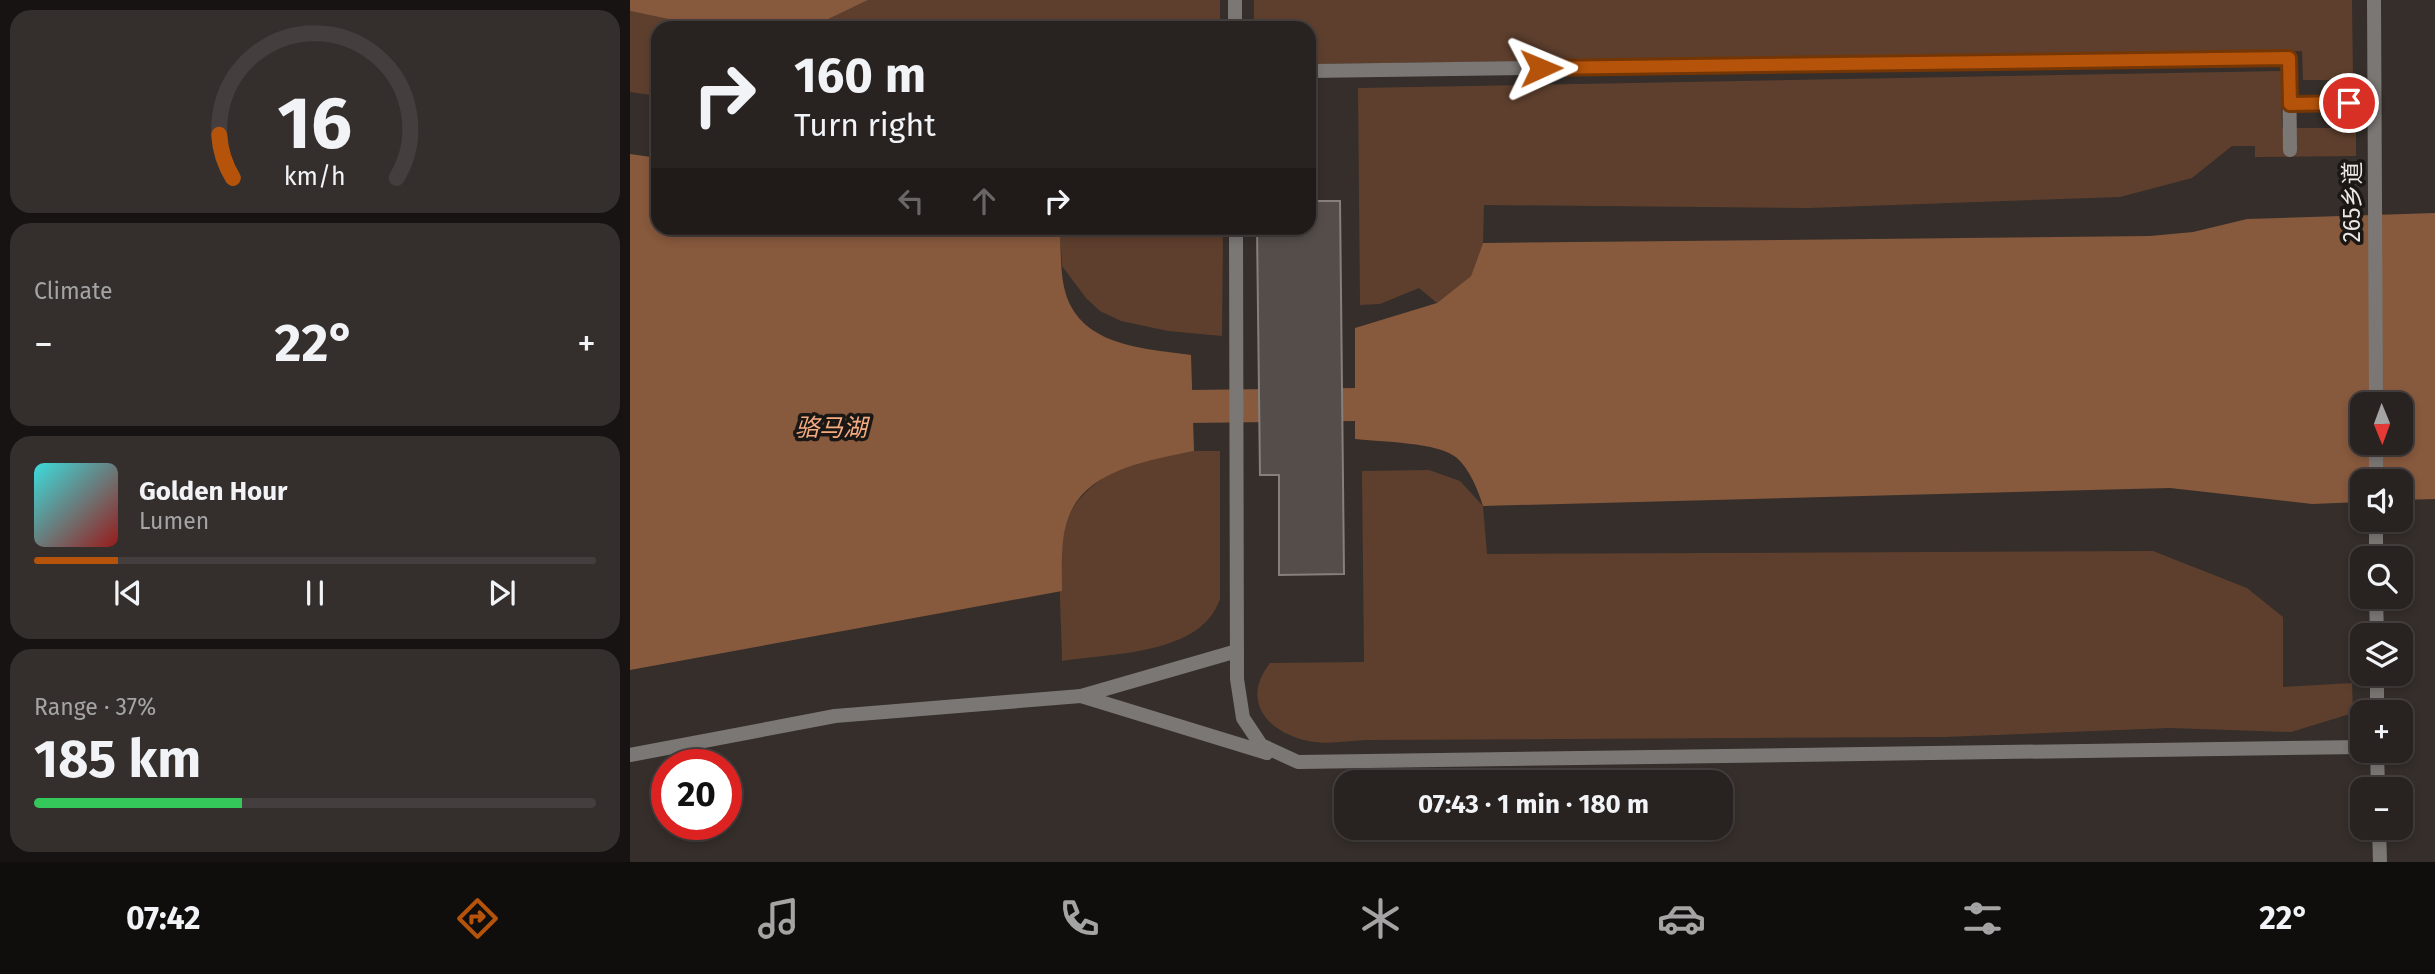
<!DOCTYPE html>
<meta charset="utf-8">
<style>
body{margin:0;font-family:"Fira Sans","Noto Sans SC",sans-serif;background:#342f2d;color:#f1f3f6;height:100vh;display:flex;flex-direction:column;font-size:26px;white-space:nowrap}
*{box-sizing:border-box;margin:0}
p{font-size:23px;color:#a5a4a5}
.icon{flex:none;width:38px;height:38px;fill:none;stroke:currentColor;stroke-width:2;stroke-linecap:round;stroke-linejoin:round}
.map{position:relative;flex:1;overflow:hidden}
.drawer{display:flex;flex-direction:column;gap:10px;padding:10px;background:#161312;width:630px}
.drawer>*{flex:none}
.banner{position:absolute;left:21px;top:21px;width:665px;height:214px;border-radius:21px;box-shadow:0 4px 10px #0003,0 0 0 2px #443f3e;background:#282220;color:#f1f3f6;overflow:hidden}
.needle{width:46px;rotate:179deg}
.fabs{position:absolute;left:1720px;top:392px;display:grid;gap:14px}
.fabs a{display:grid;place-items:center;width:63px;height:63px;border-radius:14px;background:#282220;box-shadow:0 4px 10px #0003,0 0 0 2px #443f3e;font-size:35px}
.speed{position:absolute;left:21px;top:749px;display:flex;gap:14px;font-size:35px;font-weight:700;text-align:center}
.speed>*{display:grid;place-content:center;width:91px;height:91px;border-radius:50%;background:#282220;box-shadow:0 4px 10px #0003,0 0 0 2px #443f3e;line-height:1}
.speed .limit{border:10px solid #d22;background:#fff;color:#111}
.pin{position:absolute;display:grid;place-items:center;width:60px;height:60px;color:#fff;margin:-30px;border:4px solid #fff;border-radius:50%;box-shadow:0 2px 7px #0007}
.me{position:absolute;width:77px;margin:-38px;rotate:89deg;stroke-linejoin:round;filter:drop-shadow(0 0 5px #0008)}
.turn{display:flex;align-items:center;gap:24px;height:147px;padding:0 28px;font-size:32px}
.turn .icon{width:91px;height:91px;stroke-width:2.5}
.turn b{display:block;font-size:49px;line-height:60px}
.lanes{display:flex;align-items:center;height:66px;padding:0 28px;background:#0003;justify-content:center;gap:35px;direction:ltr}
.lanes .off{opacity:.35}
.big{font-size:52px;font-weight:700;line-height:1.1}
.drawer .card{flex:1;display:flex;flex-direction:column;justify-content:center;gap:10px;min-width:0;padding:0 24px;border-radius:21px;background:#342f2d}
.drawer .dial{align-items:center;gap:0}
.dial svg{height:182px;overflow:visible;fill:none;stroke:#443f3e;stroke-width:7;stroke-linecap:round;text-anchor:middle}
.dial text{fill:#f1f3f6;stroke:none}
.song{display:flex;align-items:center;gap:21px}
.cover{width:84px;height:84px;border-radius:10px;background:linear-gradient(135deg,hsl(180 70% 55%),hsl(0 70% 35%))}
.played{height:7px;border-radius:4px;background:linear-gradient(90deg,#b45309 15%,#443f3e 15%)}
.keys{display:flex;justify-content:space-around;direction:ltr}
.heat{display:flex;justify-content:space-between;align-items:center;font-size:38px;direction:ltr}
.charge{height:10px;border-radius:5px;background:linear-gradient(90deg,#34c759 37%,#443f3e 0)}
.trip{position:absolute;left:704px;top:770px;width:399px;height:70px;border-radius:21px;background:#282220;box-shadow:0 4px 10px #0003,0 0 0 2px #443f3e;font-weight:700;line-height:70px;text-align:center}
.tab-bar{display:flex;height:112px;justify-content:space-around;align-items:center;background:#100e0d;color:#a5a4a5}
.tab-bar .icon{width:49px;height:49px}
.tab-bar .active{color:#b45309}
.tab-bar b{font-size:32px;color:#f1f3f6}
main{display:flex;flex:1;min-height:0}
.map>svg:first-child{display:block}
</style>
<main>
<section class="drawer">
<div class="card dial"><svg viewBox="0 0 100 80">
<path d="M14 69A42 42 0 1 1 86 69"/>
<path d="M14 69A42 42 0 0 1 8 50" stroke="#b45309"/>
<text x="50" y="56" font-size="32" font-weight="700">16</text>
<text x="50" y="72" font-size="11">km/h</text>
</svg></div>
<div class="card"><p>Climate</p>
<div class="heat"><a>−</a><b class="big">22°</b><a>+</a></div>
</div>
<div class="card">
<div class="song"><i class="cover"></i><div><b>Golden Hour</b><p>Lumen</p></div></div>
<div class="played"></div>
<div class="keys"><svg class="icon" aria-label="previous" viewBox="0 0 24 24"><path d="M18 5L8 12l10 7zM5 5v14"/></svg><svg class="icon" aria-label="pause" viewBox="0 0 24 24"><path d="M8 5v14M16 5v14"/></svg><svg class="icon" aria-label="next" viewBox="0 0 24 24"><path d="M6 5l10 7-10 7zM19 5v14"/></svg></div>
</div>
<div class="card"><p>Range · 37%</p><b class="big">185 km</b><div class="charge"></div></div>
</section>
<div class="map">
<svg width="1805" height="862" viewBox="0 0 1805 862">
<rect width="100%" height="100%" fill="#352e2a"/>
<!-- green -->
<g fill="#5e3f2d">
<polygon points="238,0 590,0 590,28 169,28 184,26"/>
<polygon points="624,0 1722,0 1723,80 1673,80 1672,51 679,64 679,28 624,28"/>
<polygon points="0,11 81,28 28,28 28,96 0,92"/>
<polygon points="1651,71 1652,128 1726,128 1726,156 1625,157 1625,146 1602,146 1562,178 1490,197 1179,208 854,205 853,243 841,276 807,303 789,288 750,304 730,305 728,88"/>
<polygon points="430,228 593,228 592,336 538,331 491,321 470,311 456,298 432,266"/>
<path d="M564,451h26v148c-19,56 -107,54 -158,62 0,-42 -8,-106 7,-145 6,-16 26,-34 41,-42 24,-14 57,-18 84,-23z"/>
<path d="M799,470l31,11 23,25 4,48 666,-3 94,37 36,29v70l69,-4 1,30 -62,19 -122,-4 -225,9 -579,3c-16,1 -35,4 -50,2 -43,-6 -77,-38 -45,-79l94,-1 -2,-191z"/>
</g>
<!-- water -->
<g fill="#87593d" fill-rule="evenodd">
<polygon points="0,0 238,0 184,26 169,28 81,28 0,11"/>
<path d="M0,154l28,4v70h402c1,19 0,40 4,59 13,59 77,61 127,68l3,96c-43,9 -107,18 -125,65 -9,23 -7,50 -7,75l-432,79z"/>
<path d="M1805,213v286l-34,1v-19h-39v21l-50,2 -142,-16 -687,18c-5,-16 -13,-36 -26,-48 -18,-16 -77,-16 -102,-19v-111l82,-25 34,-27 12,-33 667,-7 43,-4 54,-13zM1732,404h39v39h-39z"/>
</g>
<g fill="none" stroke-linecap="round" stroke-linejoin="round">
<!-- canal -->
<polyline stroke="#87593d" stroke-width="33" points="516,407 770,404"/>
</g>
<!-- building -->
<polygon fill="#544d49" stroke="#877f7b" stroke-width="2" points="679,201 710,201 714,574 649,575 649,475 630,475 627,228 679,228"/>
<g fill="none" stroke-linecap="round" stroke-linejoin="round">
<!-- service -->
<g stroke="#7b7775" stroke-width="14">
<polyline points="605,0 605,28"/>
<polyline points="679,71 1659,58 1660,150"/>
<polyline points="1660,104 1744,105"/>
<polyline points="606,228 607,679 613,718 631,745 668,762 1732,747"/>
<polyline points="607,651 451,696 637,753"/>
<polyline points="0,755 205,716 451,696"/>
</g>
<!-- tertiary -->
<g stroke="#7b7775" stroke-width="14">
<polyline points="1744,0 1746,404"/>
<polyline points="1746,443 1746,481"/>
<polyline points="1746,520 1746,558"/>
<polyline points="1746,597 1747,635"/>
<polyline points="1747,674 1747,712"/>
<polyline points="1747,751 1748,789"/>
<polyline points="1749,828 1750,862"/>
</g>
</g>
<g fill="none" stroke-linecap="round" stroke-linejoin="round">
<defs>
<polyline id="route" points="911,68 1659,58 1660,104 1719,103"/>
</defs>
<!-- route casing -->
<use href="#route" stroke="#753606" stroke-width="18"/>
<!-- route -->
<use href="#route" stroke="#b45309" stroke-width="12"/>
</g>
<g text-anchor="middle" stroke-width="7" stroke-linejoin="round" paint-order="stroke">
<!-- street labels -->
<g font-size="23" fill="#ece7e5" stroke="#1a1715">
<text transform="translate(1722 202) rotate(-90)" y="8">265乡道</text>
</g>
<!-- water labels -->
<g font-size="24" font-style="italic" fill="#f5ac81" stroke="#1a1715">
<text x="201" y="436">骆马湖</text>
</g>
</g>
</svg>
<div class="fabs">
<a><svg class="needle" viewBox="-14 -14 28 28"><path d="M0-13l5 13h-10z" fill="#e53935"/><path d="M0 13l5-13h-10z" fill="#a5a4a5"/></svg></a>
<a><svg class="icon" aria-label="sound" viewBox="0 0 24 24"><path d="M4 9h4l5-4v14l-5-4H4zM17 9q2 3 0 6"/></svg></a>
<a><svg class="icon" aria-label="search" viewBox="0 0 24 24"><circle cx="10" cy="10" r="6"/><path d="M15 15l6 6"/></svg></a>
<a><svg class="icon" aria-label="layers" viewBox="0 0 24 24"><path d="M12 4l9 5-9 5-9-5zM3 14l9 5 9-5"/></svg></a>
<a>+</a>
<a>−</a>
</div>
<div class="speed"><div class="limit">20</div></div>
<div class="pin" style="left:1719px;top:103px;background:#d93025"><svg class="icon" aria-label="arrive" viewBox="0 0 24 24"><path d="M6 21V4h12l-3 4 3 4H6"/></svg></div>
<svg class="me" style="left:911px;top:68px" viewBox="-20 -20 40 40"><path d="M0-17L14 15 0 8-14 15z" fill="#b45309" stroke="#fff" stroke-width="4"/></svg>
<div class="trip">07:43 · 1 min · 180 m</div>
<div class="banner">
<div class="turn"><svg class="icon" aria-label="right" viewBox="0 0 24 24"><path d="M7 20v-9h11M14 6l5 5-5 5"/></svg><div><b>160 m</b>Turn right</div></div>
<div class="lanes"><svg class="icon off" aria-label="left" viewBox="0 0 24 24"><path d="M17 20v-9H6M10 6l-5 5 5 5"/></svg><svg class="icon off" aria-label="ahead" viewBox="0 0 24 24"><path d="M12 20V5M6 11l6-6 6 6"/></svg><svg class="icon" aria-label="right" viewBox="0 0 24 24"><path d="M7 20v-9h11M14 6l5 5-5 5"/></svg></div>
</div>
</div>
</main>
<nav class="tab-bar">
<b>07:42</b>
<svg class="icon active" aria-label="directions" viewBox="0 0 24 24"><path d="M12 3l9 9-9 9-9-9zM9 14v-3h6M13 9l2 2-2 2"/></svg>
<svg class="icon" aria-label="music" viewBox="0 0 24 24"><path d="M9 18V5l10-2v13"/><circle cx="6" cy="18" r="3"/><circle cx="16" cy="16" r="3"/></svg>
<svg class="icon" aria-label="phone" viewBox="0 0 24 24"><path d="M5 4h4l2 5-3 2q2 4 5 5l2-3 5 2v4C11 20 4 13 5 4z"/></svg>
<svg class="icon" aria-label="climate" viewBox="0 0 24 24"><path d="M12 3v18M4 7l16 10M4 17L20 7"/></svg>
<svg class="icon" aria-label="car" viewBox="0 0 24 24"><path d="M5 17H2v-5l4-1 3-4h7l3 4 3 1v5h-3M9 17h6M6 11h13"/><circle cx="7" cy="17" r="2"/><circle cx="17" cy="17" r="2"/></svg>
<svg class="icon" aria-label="filters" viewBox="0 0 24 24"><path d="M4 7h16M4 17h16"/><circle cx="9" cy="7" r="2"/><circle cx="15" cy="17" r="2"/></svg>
<b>22°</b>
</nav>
